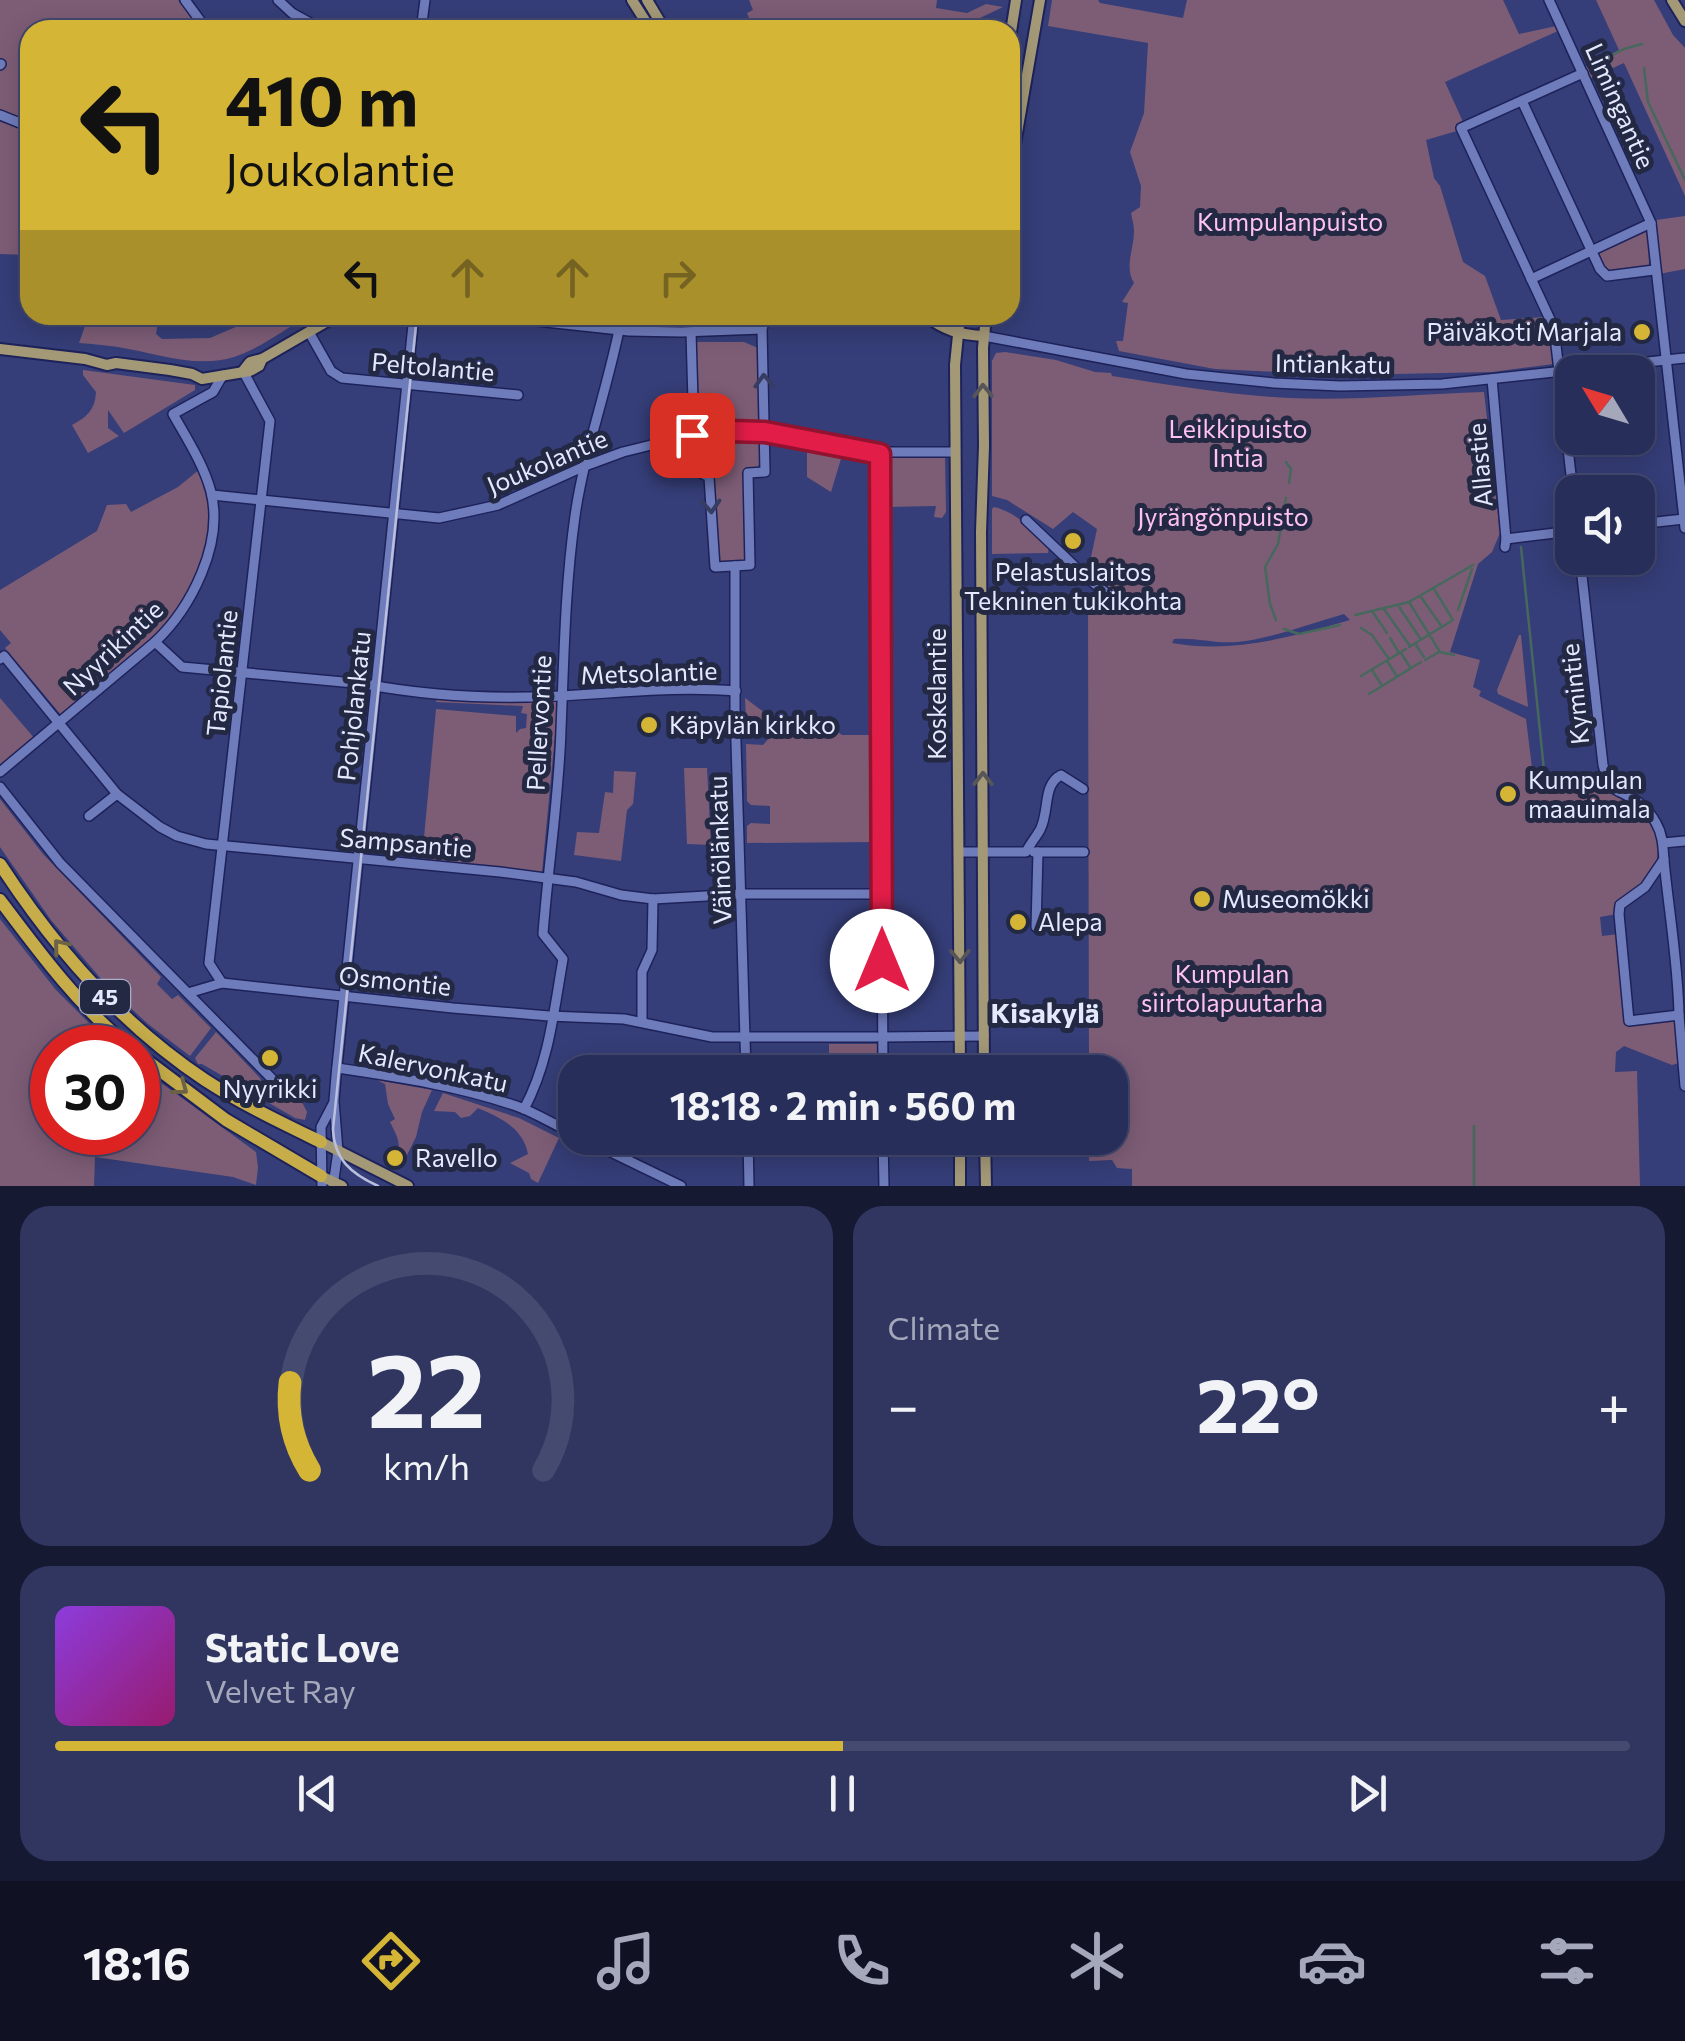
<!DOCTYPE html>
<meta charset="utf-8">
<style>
body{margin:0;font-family:Commissioner,sans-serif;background:#303660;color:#f1f3f6;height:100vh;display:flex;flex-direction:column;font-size:38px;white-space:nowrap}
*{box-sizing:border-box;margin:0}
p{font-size:32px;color:#a5a8bb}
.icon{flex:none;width:55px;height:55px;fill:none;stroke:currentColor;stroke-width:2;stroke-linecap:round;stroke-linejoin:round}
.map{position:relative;height:1186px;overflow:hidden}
.panel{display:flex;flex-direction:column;gap:20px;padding:20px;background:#161932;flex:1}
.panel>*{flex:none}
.guide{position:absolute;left:20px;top:20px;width:1000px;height:305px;border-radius:30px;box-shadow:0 5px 25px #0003,0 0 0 2px #444a70;background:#d5b535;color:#111;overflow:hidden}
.needle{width:65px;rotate:308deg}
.controls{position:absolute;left:1555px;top:355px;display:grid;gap:20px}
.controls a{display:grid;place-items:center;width:100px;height:100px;border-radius:20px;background:#282e5a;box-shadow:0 5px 25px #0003,0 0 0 2px #444a70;font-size:50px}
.speed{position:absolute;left:30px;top:1025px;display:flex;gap:20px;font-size:50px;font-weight:700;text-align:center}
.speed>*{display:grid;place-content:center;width:130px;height:130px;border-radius:50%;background:#282e5a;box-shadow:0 5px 25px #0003,0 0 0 2px #444a70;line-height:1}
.speed .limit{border:15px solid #d22;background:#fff;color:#111}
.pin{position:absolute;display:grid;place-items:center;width:85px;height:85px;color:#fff;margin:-42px;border-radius:20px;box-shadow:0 5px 15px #0006}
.me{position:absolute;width:110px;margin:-55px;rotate:0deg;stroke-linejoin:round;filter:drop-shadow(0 0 8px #0008)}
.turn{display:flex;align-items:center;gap:35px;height:210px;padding:0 40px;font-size:45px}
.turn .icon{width:130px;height:130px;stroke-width:2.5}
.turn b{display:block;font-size:70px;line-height:85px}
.lanes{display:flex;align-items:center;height:95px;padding:0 40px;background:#0003;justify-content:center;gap:50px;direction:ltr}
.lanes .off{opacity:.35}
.big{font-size:75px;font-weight:700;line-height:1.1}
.panel .tile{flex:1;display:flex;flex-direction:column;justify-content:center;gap:15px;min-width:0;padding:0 35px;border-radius:30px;background:#303660}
.panel .dial{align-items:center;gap:0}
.dial svg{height:260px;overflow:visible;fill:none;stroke:#444a70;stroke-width:7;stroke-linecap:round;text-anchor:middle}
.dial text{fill:#f1f3f6;stroke:none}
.song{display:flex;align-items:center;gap:30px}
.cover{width:120px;height:120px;border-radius:15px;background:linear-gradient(135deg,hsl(270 70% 55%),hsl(320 70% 35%))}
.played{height:10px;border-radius:5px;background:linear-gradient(90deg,#d5b535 50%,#444a70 50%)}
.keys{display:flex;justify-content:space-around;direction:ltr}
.heat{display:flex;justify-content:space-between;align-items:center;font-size:55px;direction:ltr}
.panel .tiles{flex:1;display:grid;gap:20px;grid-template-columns:1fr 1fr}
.tile:last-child{grid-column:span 2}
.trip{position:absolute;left:558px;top:1055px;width:570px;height:100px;border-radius:30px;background:#282e5a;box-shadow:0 5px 25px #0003,0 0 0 2px #444a70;font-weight:700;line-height:100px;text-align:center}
.menu{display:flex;height:160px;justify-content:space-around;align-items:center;background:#101224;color:#a5a8bb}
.menu .icon{width:70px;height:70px}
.menu .active{color:#d5b535}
.menu b{font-size:45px;color:#f1f3f6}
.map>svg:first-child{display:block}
</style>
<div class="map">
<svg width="1685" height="1186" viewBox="0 0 1685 1186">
<rect width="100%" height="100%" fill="#353e78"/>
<!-- green -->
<g fill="#7d5d76" fill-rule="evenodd">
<polygon points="0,0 178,0 204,30 30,30 30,255 0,254"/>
<polygon points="749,0 937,0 936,8 967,13 986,4 1003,7 955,30 772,30 770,26 754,30 747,13 753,10"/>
<path d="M1052,0h46l2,3 83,15 4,-18h316l16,34 37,-8 2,5 -113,51 18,40 -5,3 2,5 -34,10 8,38 6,8 23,76 22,14 16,44 44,-3 6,14 3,33 -62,8 -148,3 -129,-6 -96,-18 -3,-10h7l5,-38 -6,-1 12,-19c-10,-17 0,-33 0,-52 0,-6 -2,-12 -3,-18l9,-6 1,-21 -11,-34 14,-39 4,-70 -100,-17z"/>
<polygon points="1596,0 1654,0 1673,35 1685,48 1685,196 1624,63 1591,78 1585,67 1619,50"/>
<polygon points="1685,216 1685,269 1659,274 1656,220"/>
<polygon points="1641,230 1648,233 1649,267 1606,271 1593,251"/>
<path d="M97,315h62l-3,19 6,5 48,-1 35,-15 12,-8h53c-25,14 -49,33 -76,42 -37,12 -79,-4 -116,-10 -13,-2 -26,-3 -39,-4l7,-20z"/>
<polygon points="697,342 744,342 758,348 762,426 698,429 694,344"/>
<path d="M1005,352l51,8 39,12 16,1 1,3c59,9 118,19 178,22 64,3 129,-4 194,-6l16,141 -8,19 -14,12 -28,88 30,8 -7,27 8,4 -2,5 47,23 8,65 5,3 61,-7 40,27 13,16 6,19 -3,25 -39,47 -17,3 2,19 17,-2 8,87 48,-2 4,44 -7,2 -48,-19 -8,6 -1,20 22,-1 3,115h-508v-17l-15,-1 -5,-8 -23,1 1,-23h20v-66h-21l-1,-473 17,-1 -10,-10 5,-20 -9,-11 6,-28 -24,-17 -20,17 -46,-29 -15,-4v-135l4,-8zM1344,614l6,6c-59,17 -116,34 -178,23l2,-4c21,-2 43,5 63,3 36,-4 72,-18 107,-28z"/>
<path d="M83,370l112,15v5l-71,43 -16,-23v18l11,8 -31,17 -16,-28c15,-8 23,-15 24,-33l-13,-17z"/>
<polygon points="759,436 761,439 760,464 756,468 747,469 745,559 743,562 723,564 718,558 714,478 697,457 698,439"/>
<polygon points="802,442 843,452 831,492 807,477 807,451"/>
<polygon points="885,456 945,456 946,512 942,518 934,517 936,506 886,507"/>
<polygon points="200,469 209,496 209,521 207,544 195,580 173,619 62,716 5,648 11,643 0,630 0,590 97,531 107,505 126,504 131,512 178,487"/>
<path d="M994,507c23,5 39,24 55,40l-1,6 -56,1v-45z"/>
<polygon points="1519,635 1521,635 1528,707 1498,694 1497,690"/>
<polygon points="0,698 35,739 0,766"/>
<polygon points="437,698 555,701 558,704 542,872 422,859 436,709 516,716 516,733 520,729 526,728 527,714 521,713 523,706 436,702"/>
<polygon points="745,698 794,735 812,714 842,735 875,735 876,842 747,843 747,826 751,823 770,824 770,806 751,805 747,801 746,744 763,745 770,737 769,726 760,719 746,720"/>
<polygon points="684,768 707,768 711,845 687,844"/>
<polygon points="614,771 636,772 633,804 627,810 621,861 574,855 577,832 599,833 605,792 613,793"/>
<polygon points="0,799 43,854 161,977 157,984 172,999 178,995 211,1028 190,1056 148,1024 108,987 51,920 0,847"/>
<polygon points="0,919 56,990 113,1047 52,1048 52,1132 138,1132 138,1066 256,1152 258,1167 256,1185 233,1177 95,1157 94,1186 0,1186"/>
<polygon points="216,1032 260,1078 265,1090 278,1102 290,1092 303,1104 307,1112 305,1120 295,1118 202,1064 198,1064 195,1058"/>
<rect x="829" y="1044" width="48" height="28"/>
<path d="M377,1080l55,10 -10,22 -6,25 -16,32 -7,-4c10,-19 6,-25 -3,-43l5,-3 -7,-15 -3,-20z"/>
<path d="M443,1093l76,25 40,20 -21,45 -7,-4 -2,-6 -19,-10 18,-9c-5,-26 -27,-36 -50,-46l-8,8 -9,2 -6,-6 -21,-1z"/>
</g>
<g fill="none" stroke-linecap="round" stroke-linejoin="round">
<!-- stream -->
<g stroke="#46685d" stroke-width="2.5">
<polyline points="1593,65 1624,49 1642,44"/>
<polyline points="1644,68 1648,102 1685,180"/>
<polyline points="1286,462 1291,469 1289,483"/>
<polyline points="1521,547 1544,770"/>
<polyline points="1421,597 1442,627"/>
<polyline points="1409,602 1440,652 1454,655"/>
<polyline points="1399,607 1420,638"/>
<polyline points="1384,609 1410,646"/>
<polyline points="1458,610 1472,569"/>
<polyline points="1372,611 1387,633"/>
<polyline points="1355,615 1409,602 1473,565"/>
<polyline points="1276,620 1270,604 1265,567 1278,544 1286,498"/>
<polyline points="1361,628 1372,635 1389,659"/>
<polyline points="1284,629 1299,634 1340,625"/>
<polyline points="1390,638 1399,653"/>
<polyline points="1416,645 1424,657"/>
<polyline points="1409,647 1453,620 1434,589"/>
<polyline points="1401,653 1410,667"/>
<polyline points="1425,660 1439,652"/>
<polyline points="1387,661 1396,675"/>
<polyline points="1372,670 1381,684"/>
<polyline points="1361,676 1406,649"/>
<polyline points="1369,694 1421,662"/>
<polyline points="1474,1186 1474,1126"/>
</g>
<defs>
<g id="minor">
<polyline points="185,0 207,30"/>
<polyline points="278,0 292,13 323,30"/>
<polyline points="1549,0 1651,223 1685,528"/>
<polyline points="421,30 425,0"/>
<polyline points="0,65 1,64"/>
<polyline points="1522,101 1600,269 1607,276 1654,270"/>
<polyline points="0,115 30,127"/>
<polyline points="1531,279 1651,223"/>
<polyline points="481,315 629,331 681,332 762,329"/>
<polyline points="309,332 331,371 342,378 518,395"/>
<polyline points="691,332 695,470 709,477 715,567 750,565 748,473 765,472 762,329 766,315"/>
<polyline points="984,336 1186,374 1274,383 1340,386 1442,384 1685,358"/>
<polyline points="1492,379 1506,539 1505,547"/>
<polyline points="879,454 883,1072"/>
<polyline points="1573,492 1554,328 1461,128 1583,73"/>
<polyline points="212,495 439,518 498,505 585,466 623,452 692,435 729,431 770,433 797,436 874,454 883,452 955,452"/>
<polyline points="1026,520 1085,576 1110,596"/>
<polyline points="1638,524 1684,519"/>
<polyline points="1506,539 1572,531"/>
<path d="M1580,558l23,207 6,21c21,12 34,14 47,37 7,12 7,24 8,38 5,51 14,102 15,154"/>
<polyline points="735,566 735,709 746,1072"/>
<path d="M155,642l27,25 183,17c52,10 109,14 162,13 70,-1 139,-12 209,-6"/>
<polyline points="0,659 4,656 117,794 160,827 177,836 206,844 500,872 576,882 621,895 653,899 742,894 882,894"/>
<path d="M0,772l155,-130c36,-34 69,-98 56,-150 -7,-27 -24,-53 -38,-78l40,-22 10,-17"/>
<polyline points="0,787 60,863 279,1086"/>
<polyline points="89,816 117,794"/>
<polyline points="1663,843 1685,841"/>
<path d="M959,852h67c4,-8 10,-15 14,-22 10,-19 2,-45 21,-55l22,14"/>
<polyline points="1034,852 1084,852"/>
<polyline points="1664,859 1645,887 1620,905 1619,914 1629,1021 1679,1015 1685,1086"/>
<polyline points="1036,927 1038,852"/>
<polyline points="222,983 209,963 270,421 243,371"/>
<polyline points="188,993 222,983 453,1008 549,1016 624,1019 712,1037 876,1037"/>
<polyline points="642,1022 642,972 652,950 653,899"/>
<polyline points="882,1037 984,1036"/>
<path d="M337,1068c61,9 123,18 182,39 19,7 37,19 56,27"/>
<path d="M524,1109c25,-46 30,-99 39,-150l-20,-25c5,-68 16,-137 18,-205 3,-71 4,-142 14,-213 9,-63 31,-123 44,-186"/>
<polyline points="582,1138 681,1186"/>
<polyline points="748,1138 749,1186"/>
<polyline points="883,1138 884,1186"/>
<polyline points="322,1186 321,1127 333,1104"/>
<polyline points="333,1186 338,1151 334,1101 336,1076 414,315"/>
</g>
<g id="major">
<polyline points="632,0 651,30"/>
<polyline points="647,0 665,30"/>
<polyline points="1672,0 1685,21"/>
<polyline points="1010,38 1016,0"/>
<polyline points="1010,173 1040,0"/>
<path d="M925,315c18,15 35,20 59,21"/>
<polyline points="0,349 85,359 107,365 116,363 170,370 192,374 202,379 250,371 259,366 262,359"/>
<polyline points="243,371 250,362 262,359 338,315"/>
<polyline points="960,1072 955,365 960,315"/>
<polyline points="984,1072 981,532 984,446 983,348 986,315"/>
<polyline points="985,1138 986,1186"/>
<polyline points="321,1142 408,1186"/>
<polyline points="321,1176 342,1186"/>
<polyline points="960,1186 960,1138"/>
</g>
<g id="highway">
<path d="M0,864c54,83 122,161 205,216 37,24 77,43 116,62"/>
<path d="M0,900c39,52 79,106 130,148"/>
<polyline points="138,1054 226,1120 321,1176"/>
</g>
</defs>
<!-- minor casing -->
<use href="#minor" stroke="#1e225a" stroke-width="12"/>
<!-- major casing -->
<use href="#major" stroke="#1e225a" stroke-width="14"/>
<!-- highway casing -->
<use href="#highway" stroke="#1e225a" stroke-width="16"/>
<!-- minor -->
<use href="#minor" stroke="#6f7cbb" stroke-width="9"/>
<!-- major -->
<use href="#major" stroke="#a49977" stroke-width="10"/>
<!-- highway -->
<use href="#highway" stroke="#c7ad4a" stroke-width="12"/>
<!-- tram -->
<path stroke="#b9bfdd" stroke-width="2.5" d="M378,1186c-26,-12 -44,-26 -45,-57l84,-814"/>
</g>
<!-- one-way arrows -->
<defs><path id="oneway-chevron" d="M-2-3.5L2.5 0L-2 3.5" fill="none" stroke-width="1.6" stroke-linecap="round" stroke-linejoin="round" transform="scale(2.5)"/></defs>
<g stroke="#363d61">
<use href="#oneway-chevron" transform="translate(764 381) rotate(-92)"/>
<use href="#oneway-chevron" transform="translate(711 506) rotate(87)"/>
</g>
<g stroke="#575558">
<use href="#oneway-chevron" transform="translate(983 391) rotate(-91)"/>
<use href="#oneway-chevron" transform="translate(983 779) rotate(-90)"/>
<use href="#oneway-chevron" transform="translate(960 956) rotate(89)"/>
</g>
<g stroke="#6d6446">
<use href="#oneway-chevron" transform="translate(60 946) rotate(-129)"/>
<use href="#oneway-chevron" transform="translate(181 1088) rotate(37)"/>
</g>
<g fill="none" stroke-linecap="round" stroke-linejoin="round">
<defs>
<polyline id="route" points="692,435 729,431 765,432 880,454 882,961"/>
</defs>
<!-- route casing -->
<use href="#route" stroke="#92132f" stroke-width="25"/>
<!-- route -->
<use href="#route" stroke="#e11d48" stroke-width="18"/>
</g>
<!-- markers -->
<g fill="#d5b535" stroke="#232843" stroke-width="4">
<circle cx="1642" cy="332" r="10"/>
<circle cx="1073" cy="541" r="10"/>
<circle cx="649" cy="725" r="10"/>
<circle cx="1508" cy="794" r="10"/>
<circle cx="1202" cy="899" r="10"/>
<circle cx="1018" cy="922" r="10"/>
<circle cx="270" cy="1058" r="10"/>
<circle cx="395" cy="1158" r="10"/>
</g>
<g text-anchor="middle" stroke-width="10" stroke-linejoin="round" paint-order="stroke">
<!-- shield labels -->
<rect fill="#232843" stroke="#aaafc6" stroke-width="2.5" x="80" y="980" width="50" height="34" rx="8"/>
<g font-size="22" font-weight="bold" fill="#e4e9fe">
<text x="105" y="1005">45</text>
</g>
<!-- street labels -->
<g font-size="25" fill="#e4e9fe" stroke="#232843">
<text transform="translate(1620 106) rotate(66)" y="9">Limingantie</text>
<text transform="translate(1333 364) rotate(1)" y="9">Intiankatu</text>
<text transform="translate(433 367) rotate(5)" y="9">Peltolantie</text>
<text transform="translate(547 462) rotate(-23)" y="9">Joukolantie</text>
<text transform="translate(1480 465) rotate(-95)" y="9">Allastie</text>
<text transform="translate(113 648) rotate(-43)" y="9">Nyyrikintie</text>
<text transform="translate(222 673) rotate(-84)" y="9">Tapiolantie</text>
<text transform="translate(649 673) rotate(-2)" y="9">Metsolantie</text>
<text transform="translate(937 694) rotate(-90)" y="9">Koskelantie</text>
<text transform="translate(1575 694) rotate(-96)" y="9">Kymintie</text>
<text transform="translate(354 706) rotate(-84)" y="9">Pohjolankatu</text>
<text transform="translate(539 723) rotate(-87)" y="9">Pellervontie</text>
<text transform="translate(406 843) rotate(5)" y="9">Sampsantie</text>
<text transform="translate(720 850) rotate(-92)" y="9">Väinölänkatu</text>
<text transform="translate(395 981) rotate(6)" y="9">Osmontie</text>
<text transform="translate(433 1068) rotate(12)" y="9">Kalervonkatu</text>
</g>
<!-- park labels -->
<g font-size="25" fill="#fec2f0" stroke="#232843">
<text x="1290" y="231">Kumpulanpuisto</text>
<text x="1238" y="438">Leikkipuisto<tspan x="1238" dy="29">Intia</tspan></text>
<text x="1223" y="526">Jyrängönpuisto</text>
<text x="1232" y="983">Kumpulan<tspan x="1232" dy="29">siirtolapuutarha</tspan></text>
</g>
<!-- poi labels -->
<g font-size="25" fill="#e4e9fe" stroke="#232843" text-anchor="start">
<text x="1622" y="341" text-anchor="end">Päiväkoti Marjala</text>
<text x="1073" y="581" text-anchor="middle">Pelastuslaitos<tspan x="1073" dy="29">Tekninen tukikohta</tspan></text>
<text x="669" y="734">Käpylän kirkko</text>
<text x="1528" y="789">Kumpulan<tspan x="1528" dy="29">maauimala</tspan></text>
<text x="1222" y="908">Museomökki</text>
<text x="1038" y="931">Alepa</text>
<text x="270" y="1098" text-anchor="middle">Nyyrikki</text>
<text x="415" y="1167">Ravello</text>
</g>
<!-- neighbourhood labels -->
<g font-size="28" font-weight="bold" fill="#e4e9fe" stroke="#232843">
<text x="1045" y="1023">Kisakylä</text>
</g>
</g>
</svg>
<div class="controls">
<a><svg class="needle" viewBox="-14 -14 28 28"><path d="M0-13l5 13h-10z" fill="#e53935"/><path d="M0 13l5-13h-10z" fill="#a5a8bb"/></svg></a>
<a><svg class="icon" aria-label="sound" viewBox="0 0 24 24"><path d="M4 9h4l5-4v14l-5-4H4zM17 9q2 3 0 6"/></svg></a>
</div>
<div class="speed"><div class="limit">30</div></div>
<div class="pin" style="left:692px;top:435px;background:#d93025"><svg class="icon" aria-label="arrive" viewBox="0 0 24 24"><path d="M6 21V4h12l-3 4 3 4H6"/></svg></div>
<svg class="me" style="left:882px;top:961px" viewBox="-20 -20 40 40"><circle r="19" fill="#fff"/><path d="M0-13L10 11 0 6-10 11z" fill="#e11d48"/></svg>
<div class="trip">18:18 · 2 min · 560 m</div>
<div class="guide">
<div class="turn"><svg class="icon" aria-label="left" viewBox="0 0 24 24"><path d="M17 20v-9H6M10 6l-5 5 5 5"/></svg><div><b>410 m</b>Joukolantie</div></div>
<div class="lanes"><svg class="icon" aria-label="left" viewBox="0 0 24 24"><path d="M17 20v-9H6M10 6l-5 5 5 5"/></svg><svg class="icon off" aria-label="ahead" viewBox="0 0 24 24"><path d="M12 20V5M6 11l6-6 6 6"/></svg><svg class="icon off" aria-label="ahead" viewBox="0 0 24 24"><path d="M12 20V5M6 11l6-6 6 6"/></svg><svg class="icon off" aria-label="right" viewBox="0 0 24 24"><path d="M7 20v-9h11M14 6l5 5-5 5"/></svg></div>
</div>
</div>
<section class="panel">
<div class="tiles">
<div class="tile dial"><svg viewBox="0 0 100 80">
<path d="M14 69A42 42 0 1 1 86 69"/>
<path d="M14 69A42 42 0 0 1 8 42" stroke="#d5b535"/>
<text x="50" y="56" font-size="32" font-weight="700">22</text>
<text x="50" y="72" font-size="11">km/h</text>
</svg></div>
<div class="tile"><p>Climate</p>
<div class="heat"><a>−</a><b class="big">22°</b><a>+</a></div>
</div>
<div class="tile">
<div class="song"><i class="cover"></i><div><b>Static Love</b><p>Velvet Ray</p></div></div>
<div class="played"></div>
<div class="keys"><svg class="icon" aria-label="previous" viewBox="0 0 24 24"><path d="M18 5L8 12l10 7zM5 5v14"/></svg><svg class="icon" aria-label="pause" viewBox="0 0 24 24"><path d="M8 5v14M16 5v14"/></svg><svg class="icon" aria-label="next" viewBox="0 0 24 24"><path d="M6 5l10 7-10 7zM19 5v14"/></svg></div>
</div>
</div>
</section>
<nav class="menu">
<b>18:16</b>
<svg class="icon active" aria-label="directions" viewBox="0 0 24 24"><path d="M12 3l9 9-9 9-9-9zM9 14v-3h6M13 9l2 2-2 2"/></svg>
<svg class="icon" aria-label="music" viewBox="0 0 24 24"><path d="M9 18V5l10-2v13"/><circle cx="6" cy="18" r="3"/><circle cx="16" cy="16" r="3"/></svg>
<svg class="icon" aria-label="phone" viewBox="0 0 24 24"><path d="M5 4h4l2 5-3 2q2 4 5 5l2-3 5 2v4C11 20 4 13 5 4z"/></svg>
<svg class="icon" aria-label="climate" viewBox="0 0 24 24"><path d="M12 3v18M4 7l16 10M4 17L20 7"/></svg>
<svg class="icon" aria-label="car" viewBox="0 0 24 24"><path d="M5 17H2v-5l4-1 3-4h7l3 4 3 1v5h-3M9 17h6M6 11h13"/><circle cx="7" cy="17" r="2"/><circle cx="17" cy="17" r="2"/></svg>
<svg class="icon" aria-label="filters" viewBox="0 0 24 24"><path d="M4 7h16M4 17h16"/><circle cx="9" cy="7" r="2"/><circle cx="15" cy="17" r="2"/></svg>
</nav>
